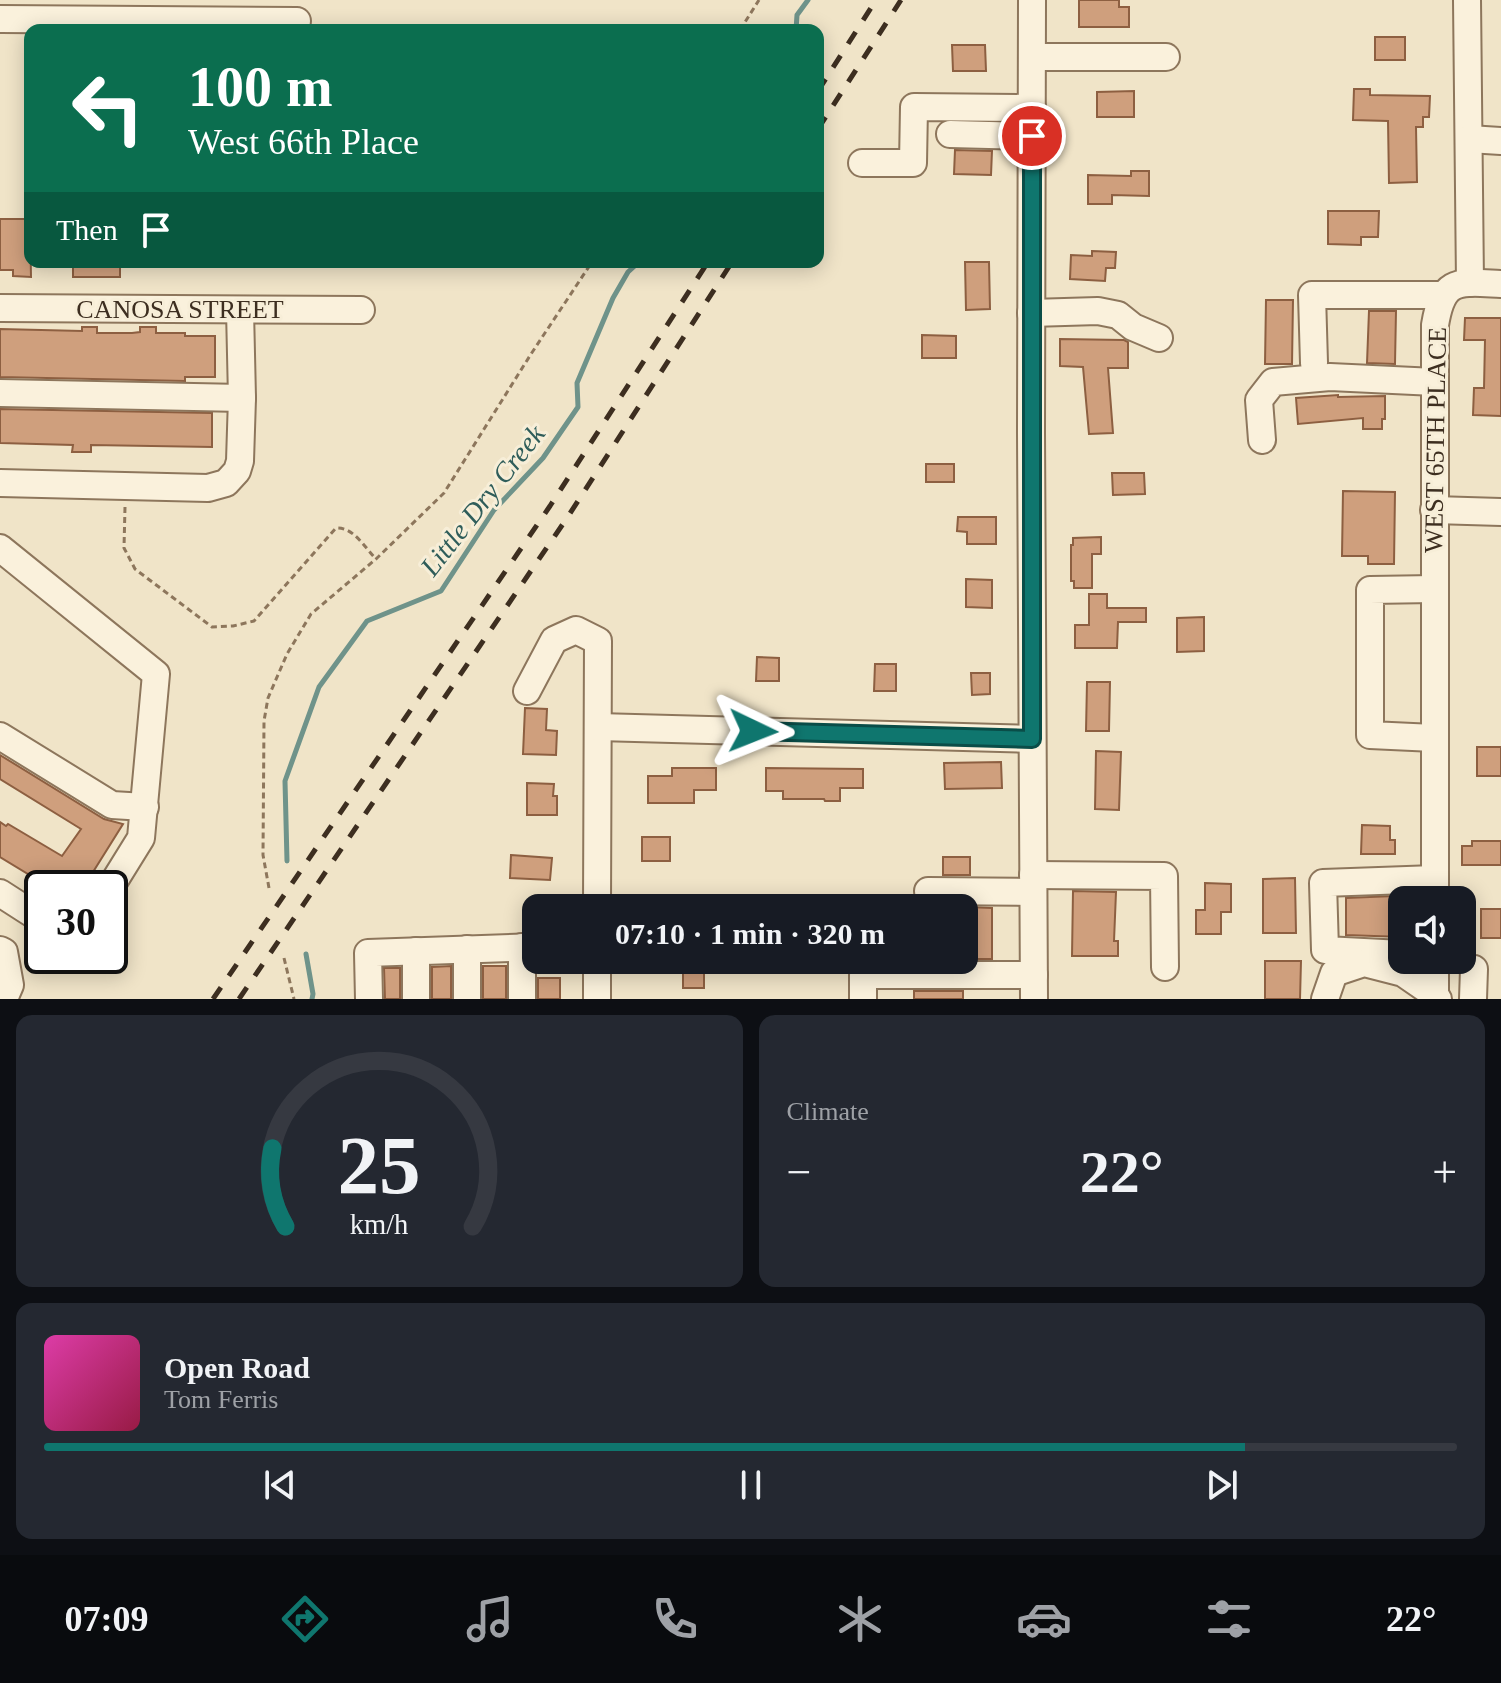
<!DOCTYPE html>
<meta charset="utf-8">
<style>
body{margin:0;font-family:Georgia,serif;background:#242831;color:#f1f3f6;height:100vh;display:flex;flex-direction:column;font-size:30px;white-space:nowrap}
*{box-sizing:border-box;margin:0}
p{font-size:26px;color:#9ea1a6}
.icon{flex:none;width:44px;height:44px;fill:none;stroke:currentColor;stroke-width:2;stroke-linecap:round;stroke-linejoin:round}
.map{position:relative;height:999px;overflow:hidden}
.sheet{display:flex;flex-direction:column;gap:16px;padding:16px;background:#0d0f14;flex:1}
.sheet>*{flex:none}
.banner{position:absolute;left:24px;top:24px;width:800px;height:244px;border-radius:16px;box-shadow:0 4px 20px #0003;background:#0b6e4f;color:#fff;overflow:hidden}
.tools{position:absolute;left:1388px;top:886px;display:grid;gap:16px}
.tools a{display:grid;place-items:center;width:88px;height:88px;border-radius:16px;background:#171b24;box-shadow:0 4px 20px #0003;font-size:40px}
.speed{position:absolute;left:24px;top:870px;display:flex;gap:16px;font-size:40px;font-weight:700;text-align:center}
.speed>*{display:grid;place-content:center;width:104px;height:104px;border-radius:50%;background:#171b24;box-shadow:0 4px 20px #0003;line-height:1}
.speed .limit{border:4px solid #111;border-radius:12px;background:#fff;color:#111}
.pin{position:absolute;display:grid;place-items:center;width:68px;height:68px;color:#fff;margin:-34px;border:4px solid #fff;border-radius:50%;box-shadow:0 2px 8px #0007}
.me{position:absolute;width:88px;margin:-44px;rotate:92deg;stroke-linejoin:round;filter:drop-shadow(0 0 6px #0008)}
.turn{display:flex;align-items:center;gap:28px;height:168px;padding:0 32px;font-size:36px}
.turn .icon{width:104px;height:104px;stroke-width:2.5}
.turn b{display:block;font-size:56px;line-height:68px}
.then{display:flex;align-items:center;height:76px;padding:0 32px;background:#0003;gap:16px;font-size:30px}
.big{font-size:60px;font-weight:700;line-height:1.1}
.sheet .card{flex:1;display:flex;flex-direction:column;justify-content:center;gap:12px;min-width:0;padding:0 28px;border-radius:16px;background:#242831}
.sheet .dial{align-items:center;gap:0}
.dial svg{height:208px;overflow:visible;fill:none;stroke:#363941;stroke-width:7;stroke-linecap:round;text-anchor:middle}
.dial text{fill:#f1f3f6;stroke:none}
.song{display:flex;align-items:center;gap:24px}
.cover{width:96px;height:96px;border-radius:12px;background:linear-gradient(135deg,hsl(320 70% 55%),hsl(340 70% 35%))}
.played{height:8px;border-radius:4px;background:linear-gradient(90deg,#0f766e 85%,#363941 85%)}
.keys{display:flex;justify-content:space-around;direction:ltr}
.heat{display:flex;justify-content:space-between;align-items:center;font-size:44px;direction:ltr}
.sheet .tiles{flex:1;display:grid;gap:16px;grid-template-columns:1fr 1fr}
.card:last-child{grid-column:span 2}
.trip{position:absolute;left:522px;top:894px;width:456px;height:80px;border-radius:16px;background:#171b24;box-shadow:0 4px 20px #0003;font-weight:700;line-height:80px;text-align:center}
.tab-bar{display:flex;height:128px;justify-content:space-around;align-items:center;background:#090b0e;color:#9ea1a6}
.tab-bar .icon{width:56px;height:56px}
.tab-bar .active{color:#0f766e}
.tab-bar b{font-size:36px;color:#f1f3f6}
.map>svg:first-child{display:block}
</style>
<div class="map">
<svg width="1501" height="999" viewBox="0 0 1501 999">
<rect width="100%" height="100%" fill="#f0e4c8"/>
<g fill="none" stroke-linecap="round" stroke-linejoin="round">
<!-- stream -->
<g stroke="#6f938a" stroke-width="5">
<polyline points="796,30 797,15 808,0"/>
<polyline points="287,861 285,781 319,687 367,621 441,591 494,510 543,458 578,407 577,383 613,298 628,272 639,262"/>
<polyline points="306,954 313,994 312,999"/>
</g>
</g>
<!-- building -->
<g fill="#cf9f7d" stroke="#8d5f41" stroke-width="2">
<polygon points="1079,0 1119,0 1119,7 1129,7 1129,27 1079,27"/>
<rect x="1375" y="37" width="30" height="23"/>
<polygon points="952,45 985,45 986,71 953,71"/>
<polygon points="1354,89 1370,89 1370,95 1430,96 1429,117 1423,117 1423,127 1416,127 1417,182 1389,183 1388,121 1353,120"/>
<polygon points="1134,91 1134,117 1097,117 1097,92"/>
<polygon points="955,150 992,151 991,175 954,174"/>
<polygon points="1131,171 1149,171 1149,196 1112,195 1112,204 1088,204 1088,175 1131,176"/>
<polygon points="1328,211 1379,211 1378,237 1361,237 1361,245 1328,244"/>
<polygon points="0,219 30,219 31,277 13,276 13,270 0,270"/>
<polygon points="1092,251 1116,252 1115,268 1106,268 1105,281 1070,279 1071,255 1092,256"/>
<rect x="73" y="262" width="47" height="15"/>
<polygon points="965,262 989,262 990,309 966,310"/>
<polygon points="1266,300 1293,300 1292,364 1265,364"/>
<polygon points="1369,311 1396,311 1395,364 1367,363"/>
<polygon points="1465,318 1501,318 1501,416 1473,415 1474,388 1484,388 1485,340 1464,340"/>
<polygon points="82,327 97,327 97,333 132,333 140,332 140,327 156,327 156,333 185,333 185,336 215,336 215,377 185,377 185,381 0,377 0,329 82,331"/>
<polygon points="922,335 956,336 956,358 922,358"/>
<polygon points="1060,339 1124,340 1128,342 1128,368 1108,368 1113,433 1089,434 1083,367 1060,366"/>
<polygon points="1338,395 1338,397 1385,396 1385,419 1382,419 1382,429 1363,429 1363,418 1298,424 1296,398"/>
<polygon points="0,409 212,413 212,447 91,445 91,452 72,452 73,445 0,443"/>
<rect x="926" y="464" width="28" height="18"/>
<polygon points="1112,473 1144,473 1145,494 1113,495"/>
<polygon points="1343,491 1395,492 1394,564 1368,564 1368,556 1342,556"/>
<polygon points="958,517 996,517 996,544 967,544 967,532 957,531"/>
<polygon points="1101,537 1101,554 1092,554 1092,588 1074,588 1074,581 1071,581 1071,545 1073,545 1073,538"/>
<polygon points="966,579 992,580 992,608 966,607"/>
<polygon points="1089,594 1107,594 1107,608 1146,608 1146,622 1118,622 1117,648 1075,648 1075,625 1089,625"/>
<polygon points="1204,617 1204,651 1177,652 1177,618"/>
<polygon points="757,657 779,658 779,681 756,681"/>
<polygon points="875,664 896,664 896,691 874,691"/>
<polygon points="971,673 990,673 990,694 972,695"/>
<polygon points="1087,682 1110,682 1109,731 1086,731"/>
<polygon points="525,708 547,709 546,730 557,731 556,755 523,754"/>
<rect x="1477" y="747" width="24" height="29"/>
<polygon points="1096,751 1121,752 1119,810 1095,809"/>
<polygon points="0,755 104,819 123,824 83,888 51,888 0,857 0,822 6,826 8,824 62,856 81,829 0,779"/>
<polygon points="1001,762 1002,788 945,789 944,763"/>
<polygon points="672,768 716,768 716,790 694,790 694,803 648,803 648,776 672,776"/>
<polygon points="766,768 863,769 863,788 840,788 840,801 825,801 824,799 783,799 783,791 766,791"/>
<polygon points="527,783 554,784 553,796 557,796 557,815 527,815"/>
<polygon points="1362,825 1390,826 1390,840 1395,840 1395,854 1361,854"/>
<rect x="642" y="837" width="28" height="24"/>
<polygon points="1472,841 1501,841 1501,865 1462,865 1462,846 1472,846"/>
<polygon points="511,855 552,858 550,880 510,878"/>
<rect x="943" y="857" width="27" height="18"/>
<polygon points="1295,878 1296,933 1263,933 1263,879"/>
<polygon points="1205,883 1231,884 1231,912 1221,912 1221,934 1196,934 1196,910 1205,910"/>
<polygon points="1073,891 1116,892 1114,941 1118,941 1118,956 1072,956"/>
<polygon points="1394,896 1394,916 1402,916 1402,937 1346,935 1346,898"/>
<polygon points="968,907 992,908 992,959 967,959"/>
<rect x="1481" y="909" width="20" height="29"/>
<polygon points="1265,961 1301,961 1300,999 1265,999"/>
<polygon points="451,966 451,999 432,999 432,967"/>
<rect x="483" y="966" width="23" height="33"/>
<rect x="683" y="966" width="21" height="22"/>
<polygon points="384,968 400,968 400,999 385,999"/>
<rect x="538" y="978" width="22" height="21"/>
<rect x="914" y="991" width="49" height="8"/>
</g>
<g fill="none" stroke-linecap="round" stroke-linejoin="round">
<defs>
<g id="minor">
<polyline points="1032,0 1031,433 1034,999"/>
<polyline points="1467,0 1470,283"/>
<polyline points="0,19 297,21"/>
<polyline points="1032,57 1166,57"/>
<polyline points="950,134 1032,136"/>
<polyline points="1469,139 1501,141"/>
<polyline points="862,163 913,163 914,107 1032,108"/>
<polyline points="0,308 361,310"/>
<polyline points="1031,313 1098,311 1118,315 1133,327 1159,338"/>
<polyline points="1314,363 1312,295 1443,295"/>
<polyline points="0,393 242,398"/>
<polyline points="1262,440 1259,400 1273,382 1330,377 1435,382"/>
<polyline points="0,483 208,488 226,483 237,471 240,461 242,398 240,310"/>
<polyline points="1434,510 1501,512"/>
<polyline points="0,548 156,674 141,838 110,888"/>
<polyline points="1434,589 1370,590 1370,735 1434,738"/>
<polyline points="527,691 554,640 576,630 598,641 597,908"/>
<polyline points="598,727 1032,739"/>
<polyline points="0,736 112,805 145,807"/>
<polyline points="1033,875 1164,876 1165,967"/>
<polyline points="928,891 1033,892"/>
<polyline points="0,893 42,920"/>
<path d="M1435,900v-575c8,-48 23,-43 66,-41"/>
<polyline points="522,947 522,999"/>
<polyline points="467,949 467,999"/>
<polyline points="0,950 4,952 10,985 4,999"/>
<polyline points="416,951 416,999"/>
<polyline points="1402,954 1325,950 1323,883 1435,879"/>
<polyline points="1435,960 1435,999"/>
<polyline points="369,999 368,953 536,947"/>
<polyline points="597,999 597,960"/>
<polyline points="863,999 863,975 1034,975"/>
<polyline points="1325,999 1334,973 1364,963 1403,973 1435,995 1438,999"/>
<polyline points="1473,999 1474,969"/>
</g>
</defs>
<!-- minor casing -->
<use href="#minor" stroke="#8d765c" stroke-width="30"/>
<!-- path -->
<g stroke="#8d765c" stroke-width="3" stroke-dasharray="6 4" stroke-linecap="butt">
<polyline points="740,30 759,0"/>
<path d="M125,507l-1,41 11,21 77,58 21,-1 21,-5 82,-93c17,-1 28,18 39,30"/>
<polyline points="269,888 263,855 264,721 268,698 287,654 311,614 376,559 444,493 531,354 592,262"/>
<polyline points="284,958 294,999"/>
</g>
<!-- minor -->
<use href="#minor" stroke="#faf1dc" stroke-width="26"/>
<!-- rail -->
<g stroke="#3d2e20" stroke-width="5" stroke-dasharray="14 14" stroke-linecap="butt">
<polyline points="818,91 876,0"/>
<polyline points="818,129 901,0"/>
<polyline points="213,999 550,506 708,262"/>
<polyline points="239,999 567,518 732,262"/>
</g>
</g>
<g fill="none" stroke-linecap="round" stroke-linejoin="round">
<defs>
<polyline id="route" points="753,731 1032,739 1032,136"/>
</defs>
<!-- route casing -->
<use href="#route" stroke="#0a4d48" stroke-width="20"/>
<!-- route -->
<use href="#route" stroke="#0f766e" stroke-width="14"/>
</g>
<g text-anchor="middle" stroke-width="6" stroke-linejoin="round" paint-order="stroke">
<!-- street labels -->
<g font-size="26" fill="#3d2e20" stroke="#f7eed8">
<text x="180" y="318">CANOSA STREET</text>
<text transform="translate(1435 440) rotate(-89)" y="9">WEST 65TH PLACE</text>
</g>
<!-- water labels -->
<g font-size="28" font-style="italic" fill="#2f5d5a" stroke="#f7eed8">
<text transform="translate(482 500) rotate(-52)" y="10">Little Dry Creek</text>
</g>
</g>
</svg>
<div class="tools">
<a><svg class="icon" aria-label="sound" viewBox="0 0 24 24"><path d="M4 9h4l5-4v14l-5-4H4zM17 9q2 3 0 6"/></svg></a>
</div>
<div class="speed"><div class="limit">30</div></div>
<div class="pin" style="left:1032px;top:136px;background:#d93025"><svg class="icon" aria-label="arrive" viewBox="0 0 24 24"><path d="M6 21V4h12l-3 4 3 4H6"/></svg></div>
<svg class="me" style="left:753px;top:731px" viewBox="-20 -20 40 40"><path d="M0-17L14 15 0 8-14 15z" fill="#0f766e" stroke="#fff" stroke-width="4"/></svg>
<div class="trip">07:10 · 1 min · 320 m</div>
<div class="banner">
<div class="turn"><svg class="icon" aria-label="left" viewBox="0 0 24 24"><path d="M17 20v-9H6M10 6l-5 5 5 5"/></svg><div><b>100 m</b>West 66th Place</div></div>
<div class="then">Then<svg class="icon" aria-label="arrive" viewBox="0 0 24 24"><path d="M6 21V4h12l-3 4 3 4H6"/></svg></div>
</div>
</div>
<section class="sheet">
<div class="tiles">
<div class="card dial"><svg viewBox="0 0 100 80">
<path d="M14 69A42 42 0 1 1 86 69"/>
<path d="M14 69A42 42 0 0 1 9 39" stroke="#0f766e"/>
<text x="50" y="56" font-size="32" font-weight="700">25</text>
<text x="50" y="72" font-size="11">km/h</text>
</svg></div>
<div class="card"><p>Climate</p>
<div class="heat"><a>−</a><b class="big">22°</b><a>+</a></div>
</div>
<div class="card">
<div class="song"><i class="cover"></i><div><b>Open Road</b><p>Tom Ferris</p></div></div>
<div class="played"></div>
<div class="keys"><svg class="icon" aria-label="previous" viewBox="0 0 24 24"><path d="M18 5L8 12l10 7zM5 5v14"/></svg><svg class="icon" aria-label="pause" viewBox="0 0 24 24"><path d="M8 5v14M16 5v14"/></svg><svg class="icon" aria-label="next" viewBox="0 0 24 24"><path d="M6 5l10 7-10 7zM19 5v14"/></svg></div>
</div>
</div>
</section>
<nav class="tab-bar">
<b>07:09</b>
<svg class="icon active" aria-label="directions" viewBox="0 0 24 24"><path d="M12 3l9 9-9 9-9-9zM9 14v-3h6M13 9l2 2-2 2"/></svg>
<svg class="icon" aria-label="music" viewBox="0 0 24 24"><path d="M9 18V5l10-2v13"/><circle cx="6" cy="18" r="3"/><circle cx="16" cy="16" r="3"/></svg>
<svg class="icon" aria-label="phone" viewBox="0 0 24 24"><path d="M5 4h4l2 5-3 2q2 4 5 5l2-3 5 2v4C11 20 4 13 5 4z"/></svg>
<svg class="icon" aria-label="climate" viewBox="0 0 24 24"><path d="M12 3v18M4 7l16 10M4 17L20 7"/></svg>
<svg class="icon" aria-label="car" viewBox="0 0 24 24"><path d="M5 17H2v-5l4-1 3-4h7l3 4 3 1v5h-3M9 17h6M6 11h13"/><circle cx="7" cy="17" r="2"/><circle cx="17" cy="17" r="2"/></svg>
<svg class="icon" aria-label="filters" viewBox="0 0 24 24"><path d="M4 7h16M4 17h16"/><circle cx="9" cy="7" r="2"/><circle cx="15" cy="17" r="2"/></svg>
<b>22°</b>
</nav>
